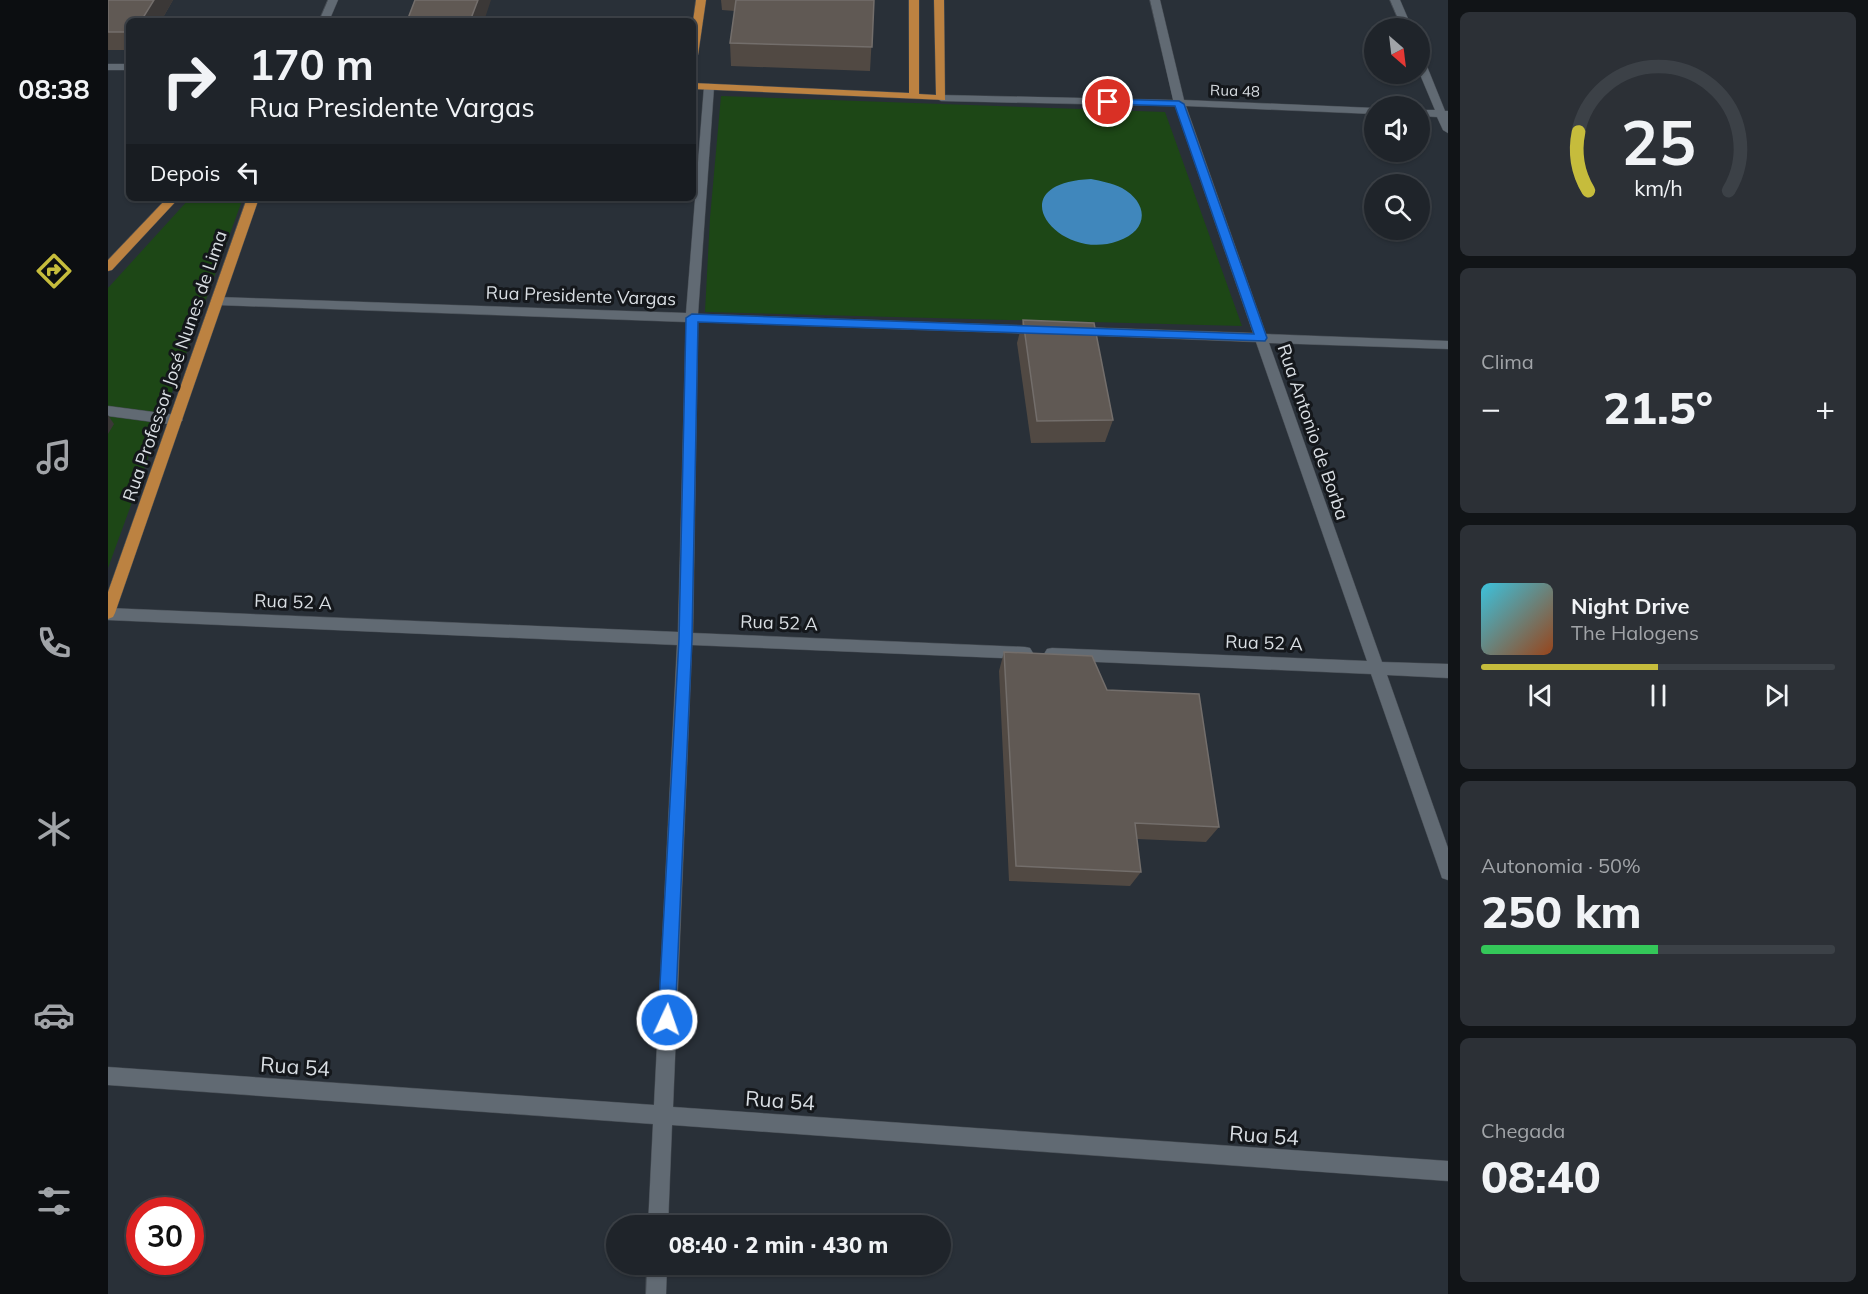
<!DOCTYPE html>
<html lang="pt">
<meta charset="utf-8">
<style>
body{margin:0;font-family:Mulish,sans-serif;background:#2c3036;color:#f1f3f6;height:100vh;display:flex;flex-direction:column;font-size:22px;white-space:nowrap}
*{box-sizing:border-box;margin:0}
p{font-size:20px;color:#a1a4a8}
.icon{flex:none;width:33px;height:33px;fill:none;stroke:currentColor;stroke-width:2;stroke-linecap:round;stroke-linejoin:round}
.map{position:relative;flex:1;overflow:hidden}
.side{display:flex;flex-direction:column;gap:12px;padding:12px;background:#111417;width:420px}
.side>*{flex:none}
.hud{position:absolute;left:18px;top:18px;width:570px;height:183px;border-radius:9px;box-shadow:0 2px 4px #0004,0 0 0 2px #3c4147;background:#1f242a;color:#f1f3f6;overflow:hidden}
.needle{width:39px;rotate:152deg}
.fabs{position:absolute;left:1256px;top:18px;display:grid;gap:12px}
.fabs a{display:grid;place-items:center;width:66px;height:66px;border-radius:50%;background:#1f242a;box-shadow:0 2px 4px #0004,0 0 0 2px #3c4147;font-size:30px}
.speed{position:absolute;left:18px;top:1197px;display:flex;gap:12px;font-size:30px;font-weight:700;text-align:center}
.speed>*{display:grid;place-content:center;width:78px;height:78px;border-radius:50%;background:#1f242a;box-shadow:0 2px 4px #0004,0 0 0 2px #3c4147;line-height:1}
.speed .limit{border:9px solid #d22;background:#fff;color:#111}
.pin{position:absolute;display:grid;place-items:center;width:51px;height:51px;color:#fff;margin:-26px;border:3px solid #fff;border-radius:50%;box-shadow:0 2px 6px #0007}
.me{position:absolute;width:66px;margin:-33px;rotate:3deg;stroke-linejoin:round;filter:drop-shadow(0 0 4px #0008)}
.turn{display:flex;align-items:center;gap:21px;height:126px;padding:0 24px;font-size:27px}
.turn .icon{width:78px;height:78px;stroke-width:2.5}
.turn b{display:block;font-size:42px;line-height:51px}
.then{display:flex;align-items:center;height:57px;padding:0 24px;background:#0003;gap:12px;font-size:22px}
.big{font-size:45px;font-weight:800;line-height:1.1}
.side .widget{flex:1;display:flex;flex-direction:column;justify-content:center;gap:9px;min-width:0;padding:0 21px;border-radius:9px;background:#2c3036}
.side .dial{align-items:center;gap:0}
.dial svg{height:156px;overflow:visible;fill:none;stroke:#3c4147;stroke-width:7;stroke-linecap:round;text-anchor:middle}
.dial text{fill:#f1f3f6;stroke:none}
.song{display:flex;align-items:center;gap:18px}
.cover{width:72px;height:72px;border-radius:9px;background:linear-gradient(135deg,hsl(190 70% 55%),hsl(20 70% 35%))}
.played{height:6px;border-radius:3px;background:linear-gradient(90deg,#c6bc3c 50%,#3c4147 50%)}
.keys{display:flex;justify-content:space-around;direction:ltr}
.heat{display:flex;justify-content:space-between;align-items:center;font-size:33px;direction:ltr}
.charge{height:9px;border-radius:4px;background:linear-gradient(90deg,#34c759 50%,#3c4147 0)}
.trip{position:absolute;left:498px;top:1215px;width:345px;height:60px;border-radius:30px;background:#1f242a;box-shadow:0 2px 4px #0004,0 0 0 2px #3c4147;font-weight:800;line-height:60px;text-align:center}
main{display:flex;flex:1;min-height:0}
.dock{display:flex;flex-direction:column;width:108px;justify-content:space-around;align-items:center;background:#0c0e11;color:#a1a4a8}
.dock .icon{width:42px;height:42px}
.dock .current{color:#c6bc3c}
.dock b{font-size:27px;color:#f1f3f6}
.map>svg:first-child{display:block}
</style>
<main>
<nav class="dock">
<b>08:38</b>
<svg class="icon current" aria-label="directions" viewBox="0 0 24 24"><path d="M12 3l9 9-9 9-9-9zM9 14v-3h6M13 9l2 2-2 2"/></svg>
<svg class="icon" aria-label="music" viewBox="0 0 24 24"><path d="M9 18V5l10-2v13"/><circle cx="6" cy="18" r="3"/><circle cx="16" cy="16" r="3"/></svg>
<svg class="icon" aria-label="phone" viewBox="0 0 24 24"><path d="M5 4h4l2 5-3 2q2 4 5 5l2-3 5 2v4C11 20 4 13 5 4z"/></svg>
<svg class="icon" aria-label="climate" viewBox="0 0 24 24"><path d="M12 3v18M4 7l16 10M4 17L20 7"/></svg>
<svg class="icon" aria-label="car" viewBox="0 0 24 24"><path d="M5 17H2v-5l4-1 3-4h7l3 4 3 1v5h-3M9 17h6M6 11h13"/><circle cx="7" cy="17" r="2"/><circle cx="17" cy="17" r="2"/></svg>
<svg class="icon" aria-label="filters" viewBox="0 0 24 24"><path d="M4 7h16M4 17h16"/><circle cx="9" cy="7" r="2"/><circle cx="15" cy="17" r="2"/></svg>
</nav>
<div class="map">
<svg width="1340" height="1294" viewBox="0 0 1340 1294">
<rect width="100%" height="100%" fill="#293038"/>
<!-- green -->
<g fill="#1d4716">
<polygon points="613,96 1057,112 1134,326 597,312 602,218"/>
<polygon points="82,198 135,198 0,568 0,288"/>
</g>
<!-- water -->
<path fill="#4087bc" d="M983,179c10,2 21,4 31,9 28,16 26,43 -4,53 -60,22 -122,-58 -27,-62z"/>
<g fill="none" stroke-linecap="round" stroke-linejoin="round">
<defs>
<g id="minor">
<polygon points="220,0 230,0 221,21 211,21"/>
<polygon points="1042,0 1052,0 1076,100 1266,108 1266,114 1078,106 1158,334 1340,341 1340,349 1161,343 1274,662 1340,664 1340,678 1279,675 1340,848 1340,880 1334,878 1332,872 1263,674 944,660 939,659 936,654 939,649 944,648 1259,661 1148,342 970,335 964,331 970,327 1145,333 1067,106 833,101 828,98 833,95 1065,100"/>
<polygon points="1282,0 1292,0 1304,28 1294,28"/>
<polygon points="1311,56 1316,59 1337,111 1340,111 1340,133 1335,130 1329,117 1311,116 1311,110 1327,110 1311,72"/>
<rect x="0" y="64" width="21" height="6"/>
<polygon points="601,84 606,87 590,314 931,326 937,330 931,334 590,322 585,633 917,647 922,648 925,653 922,658 917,659 584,645 565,1107 1340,1161 1340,1181 564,1125 560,1226 540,1226 545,1124 0,1085 0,1067 546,1105 569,645 0,620 0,608 570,632 578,322 109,305 103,301 109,297 578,313 596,87"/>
<polygon points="0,406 68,415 75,420 68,425 0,416"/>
<polygon points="539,1264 559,1264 558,1294 538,1294"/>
</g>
<g id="major">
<polygon points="588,0 598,0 590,55 585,58 585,21"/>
<polygon points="801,0 811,0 811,94 828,95 826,0 836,0 837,100 585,89 585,83 801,93"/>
<polygon points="59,198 71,198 4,270 0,271 0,260"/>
<polygon points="139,198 151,198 7,613 5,617 0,619 0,592"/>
</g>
</defs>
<!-- minor casing -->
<use href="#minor" stroke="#454b52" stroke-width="1"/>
<!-- major casing -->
<use href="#major" stroke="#454b52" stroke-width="1"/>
<!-- minor -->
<use href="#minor" fill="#616a73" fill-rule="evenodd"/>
<!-- major -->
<use href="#major" fill="#bc8241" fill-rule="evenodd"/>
</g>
<!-- wall -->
<g fill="#514943">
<polygon points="0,0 65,0 53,21 21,21 21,50 0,50"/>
<polygon points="613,0 766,0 762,71 623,66 622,43 627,11 614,10"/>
<polygon points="915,320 1005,420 997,442 923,443 909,343"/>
<polygon points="896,652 999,690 1111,827 1098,842 1029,839 1033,872 1022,886 901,881 891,671"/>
</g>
<!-- shaded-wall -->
<g fill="#3b3837">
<polygon points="46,0 65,0 53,21 33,21"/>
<polygon points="370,0 383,0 376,21 362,21"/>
<polygon points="0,415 6,424 0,434"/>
</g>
<!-- building -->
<g fill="#605954" stroke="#736e6b" stroke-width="1.5">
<polygon points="0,0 46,0 33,21 21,21 21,32 0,32"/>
<polygon points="307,0 370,0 362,21 299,21"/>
<polygon points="628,0 766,0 764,47 622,43"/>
<polygon points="915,320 986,323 1005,420 929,421"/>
<polygon points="896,652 984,656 999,690 1091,694 1111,827 1027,823 1033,872 908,866"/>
</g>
<!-- route -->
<polygon fill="#1a73e8" stroke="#114b97" stroke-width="1.5" points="1000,99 1071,101 1076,104 1159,338 1157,341 590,322 584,639 567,1020 564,1026 559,1028 553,1026 550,1020 571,639 578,318 584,314 1146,334 1067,106 996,104 995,102"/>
<g text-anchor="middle" stroke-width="6" stroke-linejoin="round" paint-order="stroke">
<!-- far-street labels -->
<g font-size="15" fill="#d9dee3" stroke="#14171b">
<text transform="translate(1127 91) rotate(2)" y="5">Rua 48</text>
</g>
<!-- street labels -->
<g font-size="18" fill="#d9dee3" stroke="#14171b">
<text transform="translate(473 296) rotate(2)" y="6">Rua Presidente Vargas</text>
<text transform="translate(67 366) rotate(-71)" y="6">Rua Professor José Nunes de Lima</text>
<text transform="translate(1205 432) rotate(71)" y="6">Rua Antonio de Borba</text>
<text transform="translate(185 602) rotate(2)" y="6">Rua 52 A</text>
<text transform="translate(671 623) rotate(2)" y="6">Rua 52 A</text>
<text transform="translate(1156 643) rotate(2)" y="6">Rua 52 A</text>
</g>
<!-- near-street labels -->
<g font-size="21" fill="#d9dee3" stroke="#14171b">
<text transform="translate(187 1067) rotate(4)" y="7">Rua 54</text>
<text transform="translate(672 1101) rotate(4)" y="7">Rua 54</text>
<text transform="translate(1156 1136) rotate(4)" y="7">Rua 54</text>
</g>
</g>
</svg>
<div class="fabs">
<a><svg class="needle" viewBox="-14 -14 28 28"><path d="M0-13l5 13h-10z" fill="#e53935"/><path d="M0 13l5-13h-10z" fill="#a1a4a8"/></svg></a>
<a><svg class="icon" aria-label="sound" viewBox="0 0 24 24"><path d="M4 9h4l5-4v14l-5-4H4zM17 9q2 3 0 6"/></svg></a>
<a><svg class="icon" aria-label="search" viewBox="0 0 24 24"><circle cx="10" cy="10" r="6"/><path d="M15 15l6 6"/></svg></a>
</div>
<div class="speed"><div class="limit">30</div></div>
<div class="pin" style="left:1000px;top:102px;background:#d93025"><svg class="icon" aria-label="arrive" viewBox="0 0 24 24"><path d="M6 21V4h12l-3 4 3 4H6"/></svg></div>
<svg class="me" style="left:559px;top:1020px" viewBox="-20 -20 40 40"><circle r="17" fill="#1a73e8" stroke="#fff" stroke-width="3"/><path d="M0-11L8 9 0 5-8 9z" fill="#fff"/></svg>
<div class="trip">08:40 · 2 min · 430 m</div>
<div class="hud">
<div class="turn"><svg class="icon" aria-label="right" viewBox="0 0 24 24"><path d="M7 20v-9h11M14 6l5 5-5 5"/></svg><div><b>170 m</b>Rua Presidente Vargas</div></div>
<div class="then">Depois<svg class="icon" aria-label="left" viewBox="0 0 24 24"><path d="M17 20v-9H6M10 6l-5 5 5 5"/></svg></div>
</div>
</div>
<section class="side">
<div class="widget dial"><svg viewBox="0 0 100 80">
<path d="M14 69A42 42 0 1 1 86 69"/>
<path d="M14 69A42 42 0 0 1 9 39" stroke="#c6bc3c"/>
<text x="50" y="56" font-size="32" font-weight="700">25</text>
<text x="50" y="72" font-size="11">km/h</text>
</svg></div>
<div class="widget"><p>Clima</p>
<div class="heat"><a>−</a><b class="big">21.5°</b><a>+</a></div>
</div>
<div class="widget">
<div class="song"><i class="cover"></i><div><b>Night Drive</b><p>The Halogens</p></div></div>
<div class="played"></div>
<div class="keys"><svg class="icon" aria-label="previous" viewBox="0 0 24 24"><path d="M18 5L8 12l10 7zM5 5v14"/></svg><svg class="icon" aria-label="pause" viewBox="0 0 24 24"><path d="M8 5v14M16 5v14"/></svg><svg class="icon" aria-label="next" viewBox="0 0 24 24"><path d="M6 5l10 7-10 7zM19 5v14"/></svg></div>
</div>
<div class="widget"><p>Autonomia · 50%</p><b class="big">250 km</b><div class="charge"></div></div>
<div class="widget"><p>Chegada</p><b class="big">08:40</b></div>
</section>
</main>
